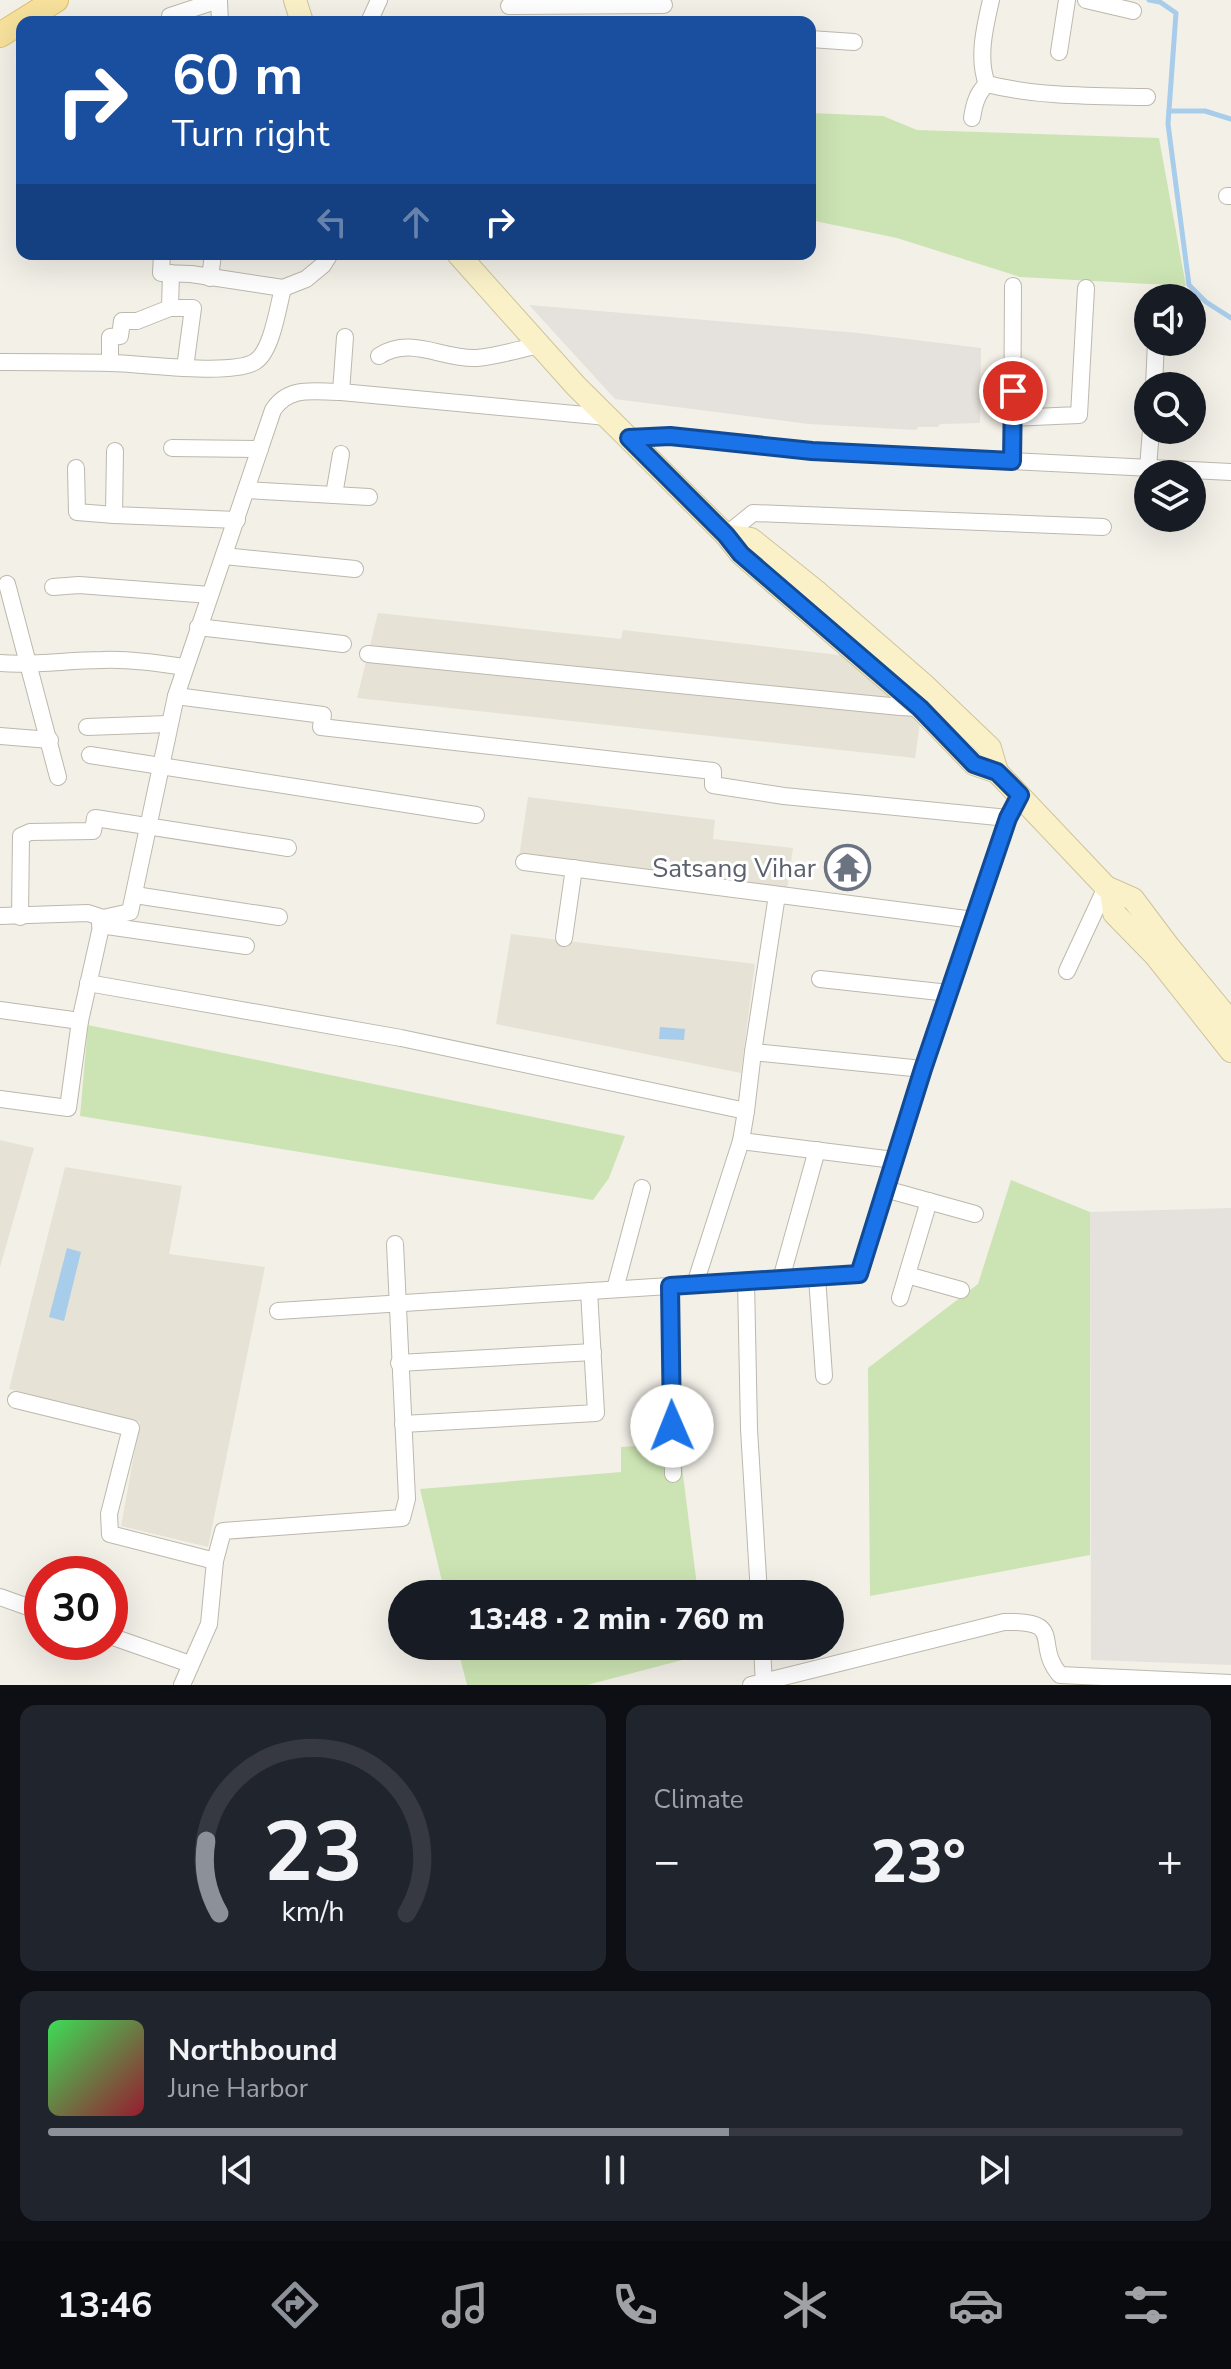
<!DOCTYPE html>
<meta charset="utf-8">
<style>
body{margin:0;font-family:"Nunito Sans",sans-serif;background:#20242c;color:#f1f3f6;height:100vh;display:flex;flex-direction:column;font-size:30px;white-space:nowrap}
*{box-sizing:border-box;margin:0}
p{font-size:26px;color:#9ea1a6}
.icon{flex:none;width:44px;height:44px;fill:none;stroke:currentColor;stroke-width:2;stroke-linecap:round;stroke-linejoin:round}
.map{position:relative;height:1685px;overflow:hidden}
.drawer{display:flex;flex-direction:column;gap:20px;padding:20px;background:#0d0f14;flex:1}
.drawer>*{flex:none}
.hud{position:absolute;left:16px;top:16px;width:800px;height:244px;border-radius:16px;box-shadow:0 8px 32px #0002;background:#1a4fa0;color:#fff;overflow:hidden}
.buttons{position:absolute;left:1134px;top:284px;display:grid;gap:16px}
.buttons a{display:grid;place-items:center;width:72px;height:72px;border-radius:50%;background:#171b24;box-shadow:0 8px 32px #0002;font-size:40px}
.speed{position:absolute;left:24px;top:1556px;display:flex;gap:16px;font-size:40px;font-weight:700;text-align:center}
.speed>*{display:grid;place-content:center;width:104px;height:104px;border-radius:50%;background:#171b24;box-shadow:0 8px 32px #0002;line-height:1}
.speed .limit{border:12px solid #d22;background:#fff;color:#111}
.pin{position:absolute;display:grid;place-items:center;width:68px;height:68px;color:#fff;margin:-34px;border:4px solid #fff;border-radius:50%;box-shadow:0 2px 8px #0007}
.me{position:absolute;width:88px;margin:-44px;rotate:359deg;stroke-linejoin:round;filter:drop-shadow(0 0 6px #0008)}
.turn{display:flex;align-items:center;gap:28px;height:168px;padding:0 24px;font-size:36px}
.turn .icon{width:104px;height:104px;stroke-width:2.5}
.turn b{display:block;font-size:56px;line-height:68px}
.lanes{display:flex;align-items:center;height:76px;padding:0 24px;background:#0003;justify-content:center;gap:40px;direction:ltr}
.lanes .off{opacity:.35}
.big{font-size:60px;font-weight:800;line-height:1.1}
.drawer .widget{flex:1;display:flex;flex-direction:column;justify-content:center;gap:12px;min-width:0;padding:0 28px;border-radius:16px;background:#20242c}
.drawer .dial{align-items:center;gap:0}
.dial svg{height:208px;overflow:visible;fill:none;stroke:#363941;stroke-width:7;stroke-linecap:round;text-anchor:middle}
.dial text{fill:#f1f3f6;stroke:none}
.song{display:flex;align-items:center;gap:24px}
.cover{width:96px;height:96px;border-radius:12px;background:linear-gradient(135deg,hsl(130 70% 55%),hsl(350 70% 35%))}
.played{height:8px;border-radius:4px;background:linear-gradient(90deg,#8c9099 60%,#363941 60%)}
.keys{display:flex;justify-content:space-around;direction:ltr}
.heat{display:flex;justify-content:space-between;align-items:center;font-size:44px;direction:ltr}
.drawer .tiles{flex:1;display:grid;gap:20px;grid-template-columns:1fr 1fr}
.widget:last-child{grid-column:span 2}
.trip{position:absolute;left:388px;top:1580px;width:456px;height:80px;border-radius:40px;background:#171b24;box-shadow:0 8px 32px #0002;font-weight:800;line-height:80px;text-align:center}
.tab-bar{display:flex;height:128px;justify-content:space-around;align-items:center;background:#090b0e;color:#9ea1a6}
.tab-bar .icon{width:56px;height:56px}
.tab-bar .on{color:#8c9099}
.tab-bar b{font-size:36px;color:#f1f3f6}
.map>svg:first-child{display:block}
</style>
<div class="map">
<svg width="1231" height="1685" viewBox="0 0 1231 1685">
<rect width="100%" height="100%" fill="#f3f0e8"/>
<!-- residential -->
<g fill="#e6e2d6">
<polygon points="378,613 621,639 623,630 856,657 921,715 915,758 357,698"/>
<polygon points="528,797 715,820 713,839 793,848 787,889 519,857"/>
<polygon points="511,934 755,964 741,1073 496,1024"/>
<polygon points="0,1140 34,1148 0,1267"/>
<polygon points="65,1167 182,1186 169,1254 265,1267 208,1547 121,1526 140,1422 9,1389"/>
</g>
<!-- industrial -->
<g fill="#e5e1dc">
<polygon points="529,305 858,333 981,348 980,423 940,424 938,427 918,427 916,430 809,424 615,399"/>
<polygon points="1231,1208 1231,1665 1091,1660 1090,1212"/>
</g>
<!-- green -->
<g fill="#cce4b3">
<polygon points="810,113 883,116 917,130 1159,138 1186,286 1020,277 897,238 810,220"/>
<polygon points="88,1025 625,1136 609,1178 593,1200 80,1116"/>
<polygon points="1011,1180 1090,1212 1090,1555 870,1596 868,1368 978,1284"/>
<polygon points="679,1443 698,1594 445,1594 420,1489 621,1472 621,1447"/>
<polygon points="457,1646 704,1646 705,1654 587,1685 467,1685"/>
</g>
<!-- water -->
<g fill="#a8cdeb">
<polygon points="660,1027 685,1029 684,1040 659,1039"/>
<polygon points="67,1248 81,1252 64,1321 49,1317"/>
</g>
<g fill="none" stroke-linecap="round" stroke-linejoin="round">
<!-- stream -->
<g stroke="#a8cdeb" stroke-width="5">
<polyline points="1149,0 1160,2 1176,13 1168,124 1189,285 1206,302 1231,318"/>
<polyline points="1169,111 1205,111 1231,119"/>
</g>
<defs>
<g id="minor">
<polyline points="1086,0 1133,11"/>
<polyline points="219,2 220,22"/>
<polyline points="509,6 664,5"/>
<polyline points="170,22 170,16 219,0"/>
<polyline points="369,22 379,0"/>
<polyline points="810,39 854,42"/>
<polyline points="1059,52 1067,0"/>
<path d="M987,84c51,13 108,12 160,13"/>
<path d="M987,84c-10,-26 -2,-58 4,-84"/>
<path d="M972,118c2,-13 5,-25 15,-34"/>
<polyline points="1227,196 1231,196"/>
<polyline points="162,254 161,273 191,274 283,288 306,279 323,265 330,254"/>
<polyline points="171,273 170,308 193,308 185,368"/>
<polyline points="210,278 213,254"/>
<path d="M379,356c32,-21 64,4 98,2 21,-2 43,-9 63,-13"/>
<path d="M0,362c37,0 74,0 110,1 30,0 124,14 146,-2 16,-11 22,-54 27,-73"/>
<polyline points="110,362 110,337 120,336 122,321 137,321 170,308"/>
<polyline points="1154,386 1156,342"/>
<polyline points="341,392 345,337"/>
<polyline points="1013,418 1079,415 1086,288"/>
<polyline points="629,438 670,436 812,451 1231,472"/>
<polyline points="172,448 260,449"/>
<polyline points="115,451 114,515 237,520"/>
<polyline points="1012,461 1013,286"/>
<polyline points="76,468 77,512 114,515"/>
<polyline points="1148,468 1151,430"/>
<polyline points="247,490 369,497"/>
<polyline points="334,495 341,454"/>
<polyline points="726,535 753,513 1103,527"/>
<polyline points="224,556 355,569"/>
<polyline points="7,584 58,777"/>
<polyline points="53,587 79,585 210,595"/>
<polyline points="198,627 343,644"/>
<polyline points="368,654 900,707 920,708 923,705"/>
<path d="M0,663c34,3 67,-3 102,-3 28,-1 55,3 82,7"/>
<polyline points="176,696 323,715 321,727 713,771 713,785 784,796 1008,818"/>
<polyline points="87,727 168,724"/>
<polyline points="0,736 50,740"/>
<polyline points="90,755 476,815"/>
<polyline points="524,862 974,920"/>
<polyline points="135,895 279,917"/>
<path d="M0,916l88,-3 15,5 27,-6 46,-216 97,-286c16,-25 42,-18 68,-18l266,25"/>
<polyline points="20,917 21,836 30,832 93,831 95,818 288,848"/>
<polyline points="100,925 246,946"/>
<polyline points="564,938 574,868"/>
<polyline points="1067,971 1106,887"/>
<polyline points="820,979 949,993"/>
<polyline points="88,983 401,1038 746,1111 753,1052 923,1069"/>
<polyline points="0,1010 80,1021"/>
<polyline points="753,1052 777,895"/>
<polyline points="0,1099 68,1108 80,1021 103,918"/>
<polyline points="741,1141 894,1160"/>
<polyline points="885,1189 975,1214"/>
<polyline points="907,1275 961,1290"/>
<polyline points="817,1277 824,1376"/>
<polyline points="781,1279 817,1150"/>
<polyline points="746,1281 749,1429 759,1594"/>
<polyline points="695,1284 741,1141 746,1111"/>
<polyline points="670,1286 673,1474"/>
<polyline points="615,1289 642,1188"/>
<polyline points="900,1298 929,1201"/>
<polyline points="278,1311 859,1274 923,1069 1008,818 1020,795"/>
<polyline points="399,1363 593,1352"/>
<polyline points="16,1400 131,1428 109,1514 110,1534 215,1561 223,1531 402,1518 407,1499 395,1244"/>
<polyline points="403,1424 596,1413 589,1291"/>
<polyline points="0,1597 42,1612"/>
<polyline points="110,1636 190,1664"/>
<polyline points="762,1646 764,1685"/>
<polyline points="182,1685 209,1624 215,1561"/>
<path d="M751,1685l253,-63c63,-2 29,22 56,53l171,8"/>
</g>
<g id="secondary">
<polyline points="295,0 302,22"/>
<polyline points="458,254 576,386 726,535 741,554 920,708 974,764 997,772 1106,887 1133,899 1169,947 1231,1022"/>
<polyline points="726,535 751,539 816,591 923,684 990,748 997,772"/>
<polyline points="1111,890 1114,913 1155,955 1231,1051"/>
</g>
<polyline id="primary" points="0,35 56,0"/>
</defs>
<!-- minor casing -->
<use href="#minor" stroke="#bdb8ab" stroke-width="18"/>
<!-- secondary casing -->
<use href="#secondary" stroke="#cfc49a" stroke-width="24"/>
<!-- primary casing -->
<use href="#primary" stroke="#dcbe6c" stroke-width="26"/>
<!-- minor -->
<use href="#minor" stroke="#fff" stroke-width="16"/>
<!-- secondary -->
<use href="#secondary" stroke="#fbf1c9" stroke-width="22"/>
<!-- primary -->
<use href="#primary" stroke="#f7e19c" stroke-width="24"/>
</g>
<g fill="none" stroke-linecap="round" stroke-linejoin="round">
<defs>
<polyline id="route" points="672,1426 670,1286 859,1274 923,1069 1008,818 1020,795 997,772 974,764 920,708 741,554 726,535 629,438 670,436 812,451 1012,461 1013,391"/>
</defs>
<!-- route casing -->
<use href="#route" stroke="#114b97" stroke-width="20"/>
<!-- route -->
<use href="#route" stroke="#1a73e8" stroke-width="14"/>
</g>
<!-- icons -->
<defs>
<symbol id="temple-ring" viewBox="-11 -11 22 22"><circle r="9.5" fill="#fff" stroke="#6b7280" stroke-width="1.5"/><path d="M0-6L5-2H3V0L6.5 2.5H4V6H1.5V3h-3V6H-4V2.5H-6.5L-3 0V-2H-5Z" fill="#6b7280"/></symbol>
</defs>
<g fill-rule="evenodd">
<use href="#temple-ring" x="822" y="842" width="51" height="51"/>
</g>
<g text-anchor="middle" stroke-width="6" stroke-linejoin="round" paint-order="stroke">
<!-- worship labels -->
<g font-size="26" fill="#5b616d" stroke="#fff" text-anchor="end">
<text x="816" y="877">Satsang Vihar</text>
</g>
</g>
</svg>
<div class="buttons">
<a><svg class="icon" aria-label="sound" viewBox="0 0 24 24"><path d="M4 9h4l5-4v14l-5-4H4zM17 9q2 3 0 6"/></svg></a>
<a><svg class="icon" aria-label="search" viewBox="0 0 24 24"><circle cx="10" cy="10" r="6"/><path d="M15 15l6 6"/></svg></a>
<a><svg class="icon" aria-label="layers" viewBox="0 0 24 24"><path d="M12 4l9 5-9 5-9-5zM3 14l9 5 9-5"/></svg></a>
</div>
<div class="speed"><div class="limit">30</div></div>
<div class="pin" style="left:1013px;top:391px;background:#d93025"><svg class="icon" aria-label="arrive" viewBox="0 0 24 24"><path d="M6 21V4h12l-3 4 3 4H6"/></svg></div>
<svg class="me" style="left:672px;top:1426px" viewBox="-20 -20 40 40"><circle r="19" fill="#fff"/><path d="M0-13L10 11 0 6-10 11z" fill="#1a73e8"/></svg>
<div class="trip">13:48 · 2 min · 760 m</div>
<div class="hud">
<div class="turn"><svg class="icon" aria-label="right" viewBox="0 0 24 24"><path d="M7 20v-9h11M14 6l5 5-5 5"/></svg><div><b>60 m</b>Turn right</div></div>
<div class="lanes"><svg class="icon off" aria-label="left" viewBox="0 0 24 24"><path d="M17 20v-9H6M10 6l-5 5 5 5"/></svg><svg class="icon off" aria-label="ahead" viewBox="0 0 24 24"><path d="M12 20V5M6 11l6-6 6 6"/></svg><svg class="icon" aria-label="right" viewBox="0 0 24 24"><path d="M7 20v-9h11M14 6l5 5-5 5"/></svg></div>
</div>
</div>
<section class="drawer">
<div class="tiles">
<div class="widget dial"><svg viewBox="0 0 100 80">
<path d="M14 69A42 42 0 1 1 86 69"/>
<path d="M14 69A42 42 0 0 1 9 41" stroke="#8c9099"/>
<text x="50" y="56" font-size="32" font-weight="700">23</text>
<text x="50" y="72" font-size="11">km/h</text>
</svg></div>
<div class="widget"><p>Climate</p>
<div class="heat"><a>−</a><b class="big">23°</b><a>+</a></div>
</div>
<div class="widget">
<div class="song"><i class="cover"></i><div><b>Northbound</b><p>June Harbor</p></div></div>
<div class="played"></div>
<div class="keys"><svg class="icon" aria-label="previous" viewBox="0 0 24 24"><path d="M18 5L8 12l10 7zM5 5v14"/></svg><svg class="icon" aria-label="pause" viewBox="0 0 24 24"><path d="M8 5v14M16 5v14"/></svg><svg class="icon" aria-label="next" viewBox="0 0 24 24"><path d="M6 5l10 7-10 7zM19 5v14"/></svg></div>
</div>
</div>
</section>
<nav class="tab-bar">
<b>13:46</b>
<svg class="icon on" aria-label="directions" viewBox="0 0 24 24"><path d="M12 3l9 9-9 9-9-9zM9 14v-3h6M13 9l2 2-2 2"/></svg>
<svg class="icon" aria-label="music" viewBox="0 0 24 24"><path d="M9 18V5l10-2v13"/><circle cx="6" cy="18" r="3"/><circle cx="16" cy="16" r="3"/></svg>
<svg class="icon" aria-label="phone" viewBox="0 0 24 24"><path d="M5 4h4l2 5-3 2q2 4 5 5l2-3 5 2v4C11 20 4 13 5 4z"/></svg>
<svg class="icon" aria-label="climate" viewBox="0 0 24 24"><path d="M12 3v18M4 7l16 10M4 17L20 7"/></svg>
<svg class="icon" aria-label="car" viewBox="0 0 24 24"><path d="M5 17H2v-5l4-1 3-4h7l3 4 3 1v5h-3M9 17h6M6 11h13"/><circle cx="7" cy="17" r="2"/><circle cx="17" cy="17" r="2"/></svg>
<svg class="icon" aria-label="filters" viewBox="0 0 24 24"><path d="M4 7h16M4 17h16"/><circle cx="9" cy="7" r="2"/><circle cx="15" cy="17" r="2"/></svg>
</nav>
